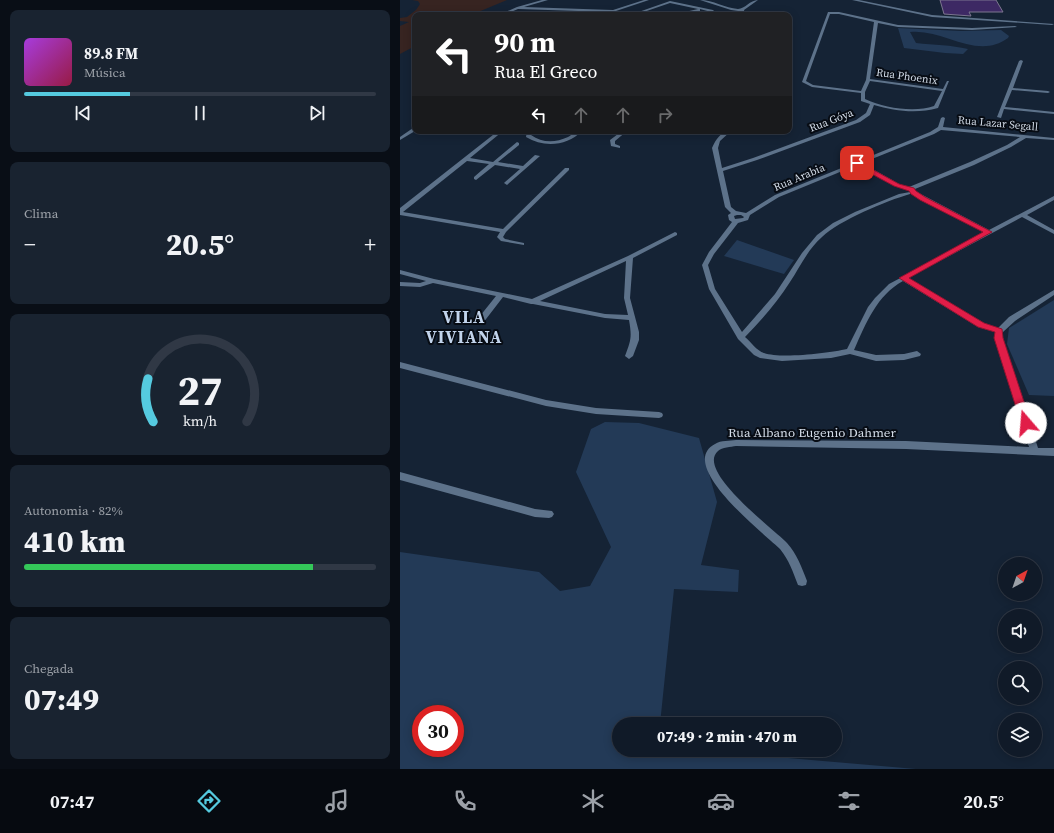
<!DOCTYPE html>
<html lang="pt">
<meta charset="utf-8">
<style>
body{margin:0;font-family:"Source Serif 4",serif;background:#192330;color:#f1f3f6;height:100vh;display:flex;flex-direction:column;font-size:15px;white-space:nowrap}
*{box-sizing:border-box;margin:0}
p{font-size:13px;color:#9ca1a8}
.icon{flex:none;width:22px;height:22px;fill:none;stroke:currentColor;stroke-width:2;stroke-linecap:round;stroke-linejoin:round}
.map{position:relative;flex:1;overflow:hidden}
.side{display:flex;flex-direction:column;gap:10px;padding:10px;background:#090e16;width:400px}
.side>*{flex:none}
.hud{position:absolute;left:12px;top:12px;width:380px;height:122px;border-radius:8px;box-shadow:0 2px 10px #0003,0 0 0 1px #303845;background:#202124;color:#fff;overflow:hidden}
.needle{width:26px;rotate:40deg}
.tools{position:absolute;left:598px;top:557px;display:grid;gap:8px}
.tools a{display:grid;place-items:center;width:44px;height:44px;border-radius:50%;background:#101a28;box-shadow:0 2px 10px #0003,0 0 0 1px #303845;font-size:20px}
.speed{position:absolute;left:12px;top:705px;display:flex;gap:8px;font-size:20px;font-weight:700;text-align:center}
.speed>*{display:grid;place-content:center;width:52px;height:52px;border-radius:50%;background:#101a28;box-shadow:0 2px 10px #0003,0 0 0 1px #303845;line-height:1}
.speed .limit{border:6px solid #d22;background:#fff;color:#111}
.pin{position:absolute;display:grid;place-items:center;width:34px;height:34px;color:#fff;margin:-17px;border-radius:8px;box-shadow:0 2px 6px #0006}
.me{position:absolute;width:44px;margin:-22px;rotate:342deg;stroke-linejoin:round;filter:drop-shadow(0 0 3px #0008)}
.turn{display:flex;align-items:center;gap:14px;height:84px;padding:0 16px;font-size:18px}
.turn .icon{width:52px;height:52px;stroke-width:2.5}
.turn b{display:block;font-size:28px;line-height:34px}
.lanes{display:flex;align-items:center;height:38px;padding:0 16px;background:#0003;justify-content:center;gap:20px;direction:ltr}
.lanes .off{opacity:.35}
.big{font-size:30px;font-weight:800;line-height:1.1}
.side .tile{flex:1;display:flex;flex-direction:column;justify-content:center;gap:6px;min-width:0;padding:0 14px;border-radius:8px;background:#192330}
.side .dial{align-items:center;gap:0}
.dial svg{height:104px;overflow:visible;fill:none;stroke:#303845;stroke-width:7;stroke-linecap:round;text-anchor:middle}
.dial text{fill:#f1f3f6;stroke:none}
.song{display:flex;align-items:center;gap:12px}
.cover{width:48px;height:48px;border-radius:6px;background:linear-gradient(135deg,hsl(280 70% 55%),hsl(340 70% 35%))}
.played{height:4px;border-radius:2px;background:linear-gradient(90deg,#55cadf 30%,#303845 30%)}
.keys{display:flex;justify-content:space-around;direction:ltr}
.heat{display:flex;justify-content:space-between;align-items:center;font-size:22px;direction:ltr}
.charge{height:6px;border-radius:3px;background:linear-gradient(90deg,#34c759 82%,#303845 0)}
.trip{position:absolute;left:212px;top:717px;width:230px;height:40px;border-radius:20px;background:#101a28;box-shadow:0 2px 10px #0003,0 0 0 1px #303845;font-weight:800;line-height:40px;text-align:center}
.tabs{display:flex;height:64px;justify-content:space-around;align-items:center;background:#060a10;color:#9ca1a8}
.tabs .icon{width:28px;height:28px}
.tabs .on{color:#55cadf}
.tabs b{font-size:18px;color:#f1f3f6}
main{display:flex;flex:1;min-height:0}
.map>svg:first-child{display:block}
</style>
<main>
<section class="side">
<div class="tile">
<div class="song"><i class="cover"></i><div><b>89.8 FM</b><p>Música</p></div></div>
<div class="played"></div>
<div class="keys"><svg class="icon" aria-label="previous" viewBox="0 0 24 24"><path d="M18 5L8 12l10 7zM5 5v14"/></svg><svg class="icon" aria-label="pause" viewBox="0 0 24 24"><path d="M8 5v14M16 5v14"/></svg><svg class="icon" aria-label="next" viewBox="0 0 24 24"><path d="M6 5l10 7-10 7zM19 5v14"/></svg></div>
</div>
<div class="tile"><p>Clima</p>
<div class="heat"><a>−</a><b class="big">20.5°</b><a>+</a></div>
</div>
<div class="tile dial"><svg viewBox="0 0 100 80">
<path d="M14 69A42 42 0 1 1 86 69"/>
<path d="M14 69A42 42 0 0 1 10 36" stroke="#55cadf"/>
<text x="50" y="56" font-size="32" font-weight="700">27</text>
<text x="50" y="72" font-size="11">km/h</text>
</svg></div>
<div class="tile"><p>Autonomia · 82%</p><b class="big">410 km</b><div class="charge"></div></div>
<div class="tile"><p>Chegada</p><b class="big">07:49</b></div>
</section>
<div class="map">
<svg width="654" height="769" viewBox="0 0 654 769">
<rect width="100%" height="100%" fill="#152335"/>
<!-- education -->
<polygon fill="#372421" points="12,0 107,0 71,15 15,15 15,46 0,54 0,26 9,22 0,21 0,18 7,17 16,10 20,4 18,1"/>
<!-- green -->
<g fill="#233a57" fill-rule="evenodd">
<path d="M498,28l63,3 40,-1 8,6 -1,2c-31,23 -65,-10 -98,-6l6,11c18,2 35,2 52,6l-5,5 -18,-1 -41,-5z"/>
<polygon points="337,240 394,260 384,274 324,256"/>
<polygon points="654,300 654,396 629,395 607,344 609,328"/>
<path d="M205,422l34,1 60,15 18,64 -16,63 38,5 -1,22 -64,-3 -14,135h-41v26h76l221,19h-516v-217l139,20 21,19 30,-5 21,-39 -35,-75 15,-43zM21,714h34v34h-34z"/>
</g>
<!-- building -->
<polygon fill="#3d2964" stroke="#7c768f" points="540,0 596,0 603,12 569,12 571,16 544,14"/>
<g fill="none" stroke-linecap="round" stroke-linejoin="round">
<!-- minor -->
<g fill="#5d728a" fill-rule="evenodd">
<polygon points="142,0 148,0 124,7 213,10 244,0 249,0 210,13 208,12 118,9 104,15 99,15 117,7"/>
<path d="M300,0c13,0 25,8 38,9 7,0 12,-9 20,-9l-14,10 1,5h-4v-3l-4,1 1,-2 -7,-1z"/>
<polygon points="452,0 459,0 532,15 654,24 652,25 532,17"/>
<polygon points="270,1 313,10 316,13 314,15 310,15 312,13 311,12 300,9 300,11 279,15 272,15 298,9 270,3 235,15 230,15"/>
<path d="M428,12h11l59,13 74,3 43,-2 2,1 -45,3 -74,-3 -20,-4 -8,56 73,10 4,-8h2l-11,27c-21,6 -44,3 -64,-3l-4,10 -10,7 -103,38 -34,11 8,36 5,4 10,2 29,-18 155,-63 8,-5 3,-9 2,-1 2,1 -2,9 111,11v2l-28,-2 -15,9 -37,18 -64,26 -15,-5 -38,-21 -78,32 -29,18 -2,5 -10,3 -24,31 -6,11 7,24 27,43 33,-38 27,-41 15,-18 16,-12 22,-11 44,-18 11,-2v2c-24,7 -70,26 -88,43 -14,12 -22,30 -32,45 -13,20 -28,38 -45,55 6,5 12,14 19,16 17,6 65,0 83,-4l21,-42 7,-9 14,-14 96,-51 -74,-40v-2h4l74,39 65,-34v4l-27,15 27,15v4l-32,-17 -114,61 76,45 14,5 11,-11 45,-27v5l-39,26 -12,11v6l35,110h16v8l-148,-7 -170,-3c-5,1 -14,1 -18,5 -23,20 57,79 69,92 10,11 15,25 20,38l-1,4 -4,1 -4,-1c-5,-13 -9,-25 -18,-36 -14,-14 -105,-84 -65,-105 6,-4 15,-3 21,-4l170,1 123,6 -34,-109v-6l-17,-5 -75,-46c-26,14 -37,42 -49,69l22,5 28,-1 13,-3 4,3 -1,2 -16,4 -28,1 -26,-7 -19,4 -49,3 -22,-3 -6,-3 -16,-16 -29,-50 -7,-24 7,-13 23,-30 -3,-2 -1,-5 3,-2 -6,-6 -13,-59c4,-9 9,-17 19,-17l-11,10 -2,7 4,20 31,-10 103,-38 10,-7 4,-9 -9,-3v-8l-49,-6 -10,-5zM430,14h9l35,8 -8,58 -5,11 -48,-6 -7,-4zM470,81l72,10 -8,15c-20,7 -49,2 -69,-7v-7zM541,130l79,7 -13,8 -37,17 -61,25 -10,-3 -37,-21 72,-29zM337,215h4l3,2 -1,1 -8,1 -1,-3z"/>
<polygon points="621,60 623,61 613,88 648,91 650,92 648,93 612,90 605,107 654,112 654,114 604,109 601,118 597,117 619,61"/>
<polygon points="391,100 393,101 391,106 389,106 389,101"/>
<polygon points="13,128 15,128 15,131 0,140 0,137"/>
<polygon points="98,131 103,131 70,158 93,162 117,142 119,143 119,145 98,162 123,166 135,155 140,156 107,185 104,183 105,182 120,169 95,165 76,180 74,179 74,177 89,164 67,161 3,212 103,229 165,168 169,168 169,170 106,232 103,237 105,239 124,243 124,245 101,241 97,237 100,232 0,215 0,208"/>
<path d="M127,131h4v4c11,8 24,8 37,2 5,-3 8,-6 14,-6 -15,15 -38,17 -56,6z"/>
<polygon points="222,131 227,131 215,141 215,144 220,146 220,148 211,146 210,140"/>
<path d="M275,232l2,1v2l-44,23 -3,40 9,34v8l-6,16 -4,3 -4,-3c6,-16 7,-19 4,-36l-24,-2 -72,-14h-2l-28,-7 -20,26h-3l-4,-2 20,-25 -63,-13 -13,4 -20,-1v-4l20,1 6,-2 -26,-7v-4l34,9 98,20 96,-43zM226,261l-2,37 4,17 -23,-1 -65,-13z"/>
<polygon points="0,362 146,400 196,408 259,412 262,413 263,415 262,417 259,418 196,414 146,406 0,368"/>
<polygon points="0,472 135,509 152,511 154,514 152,517 149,518 135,517 0,480"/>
</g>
</g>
<!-- route -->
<polygon fill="#e11d48" stroke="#92132f" points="455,162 459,162 499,184 514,188 516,191 525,197 592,232 509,278 584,323 602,329 603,338 631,423 630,425 623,425 621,423 594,338 595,332 578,327 499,278 583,232 520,200 511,194 509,191 494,186 455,165"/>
<g text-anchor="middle" stroke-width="4" stroke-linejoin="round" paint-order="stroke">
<!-- far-street labels -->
<g font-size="11" fill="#d2dbe7" stroke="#070c14">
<text transform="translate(507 76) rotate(8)" y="4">Rua Phoenix</text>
<text transform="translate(431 120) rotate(-21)" y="4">Rua Góya</text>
<text transform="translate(598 123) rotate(5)" y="4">Rua Lazar Segall</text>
<text transform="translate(399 177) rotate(-23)" y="4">Rua Arabia</text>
</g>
<!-- street labels -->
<g font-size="13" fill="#d2dbe7" stroke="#070c14">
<text x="412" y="437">Rua Albano Eugenio Dahmer</text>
</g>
<!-- district labels -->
<g font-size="17" font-weight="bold" letter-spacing="1" fill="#c2d4ec" stroke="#070c14">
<text x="64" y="323">VILA<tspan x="64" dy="20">VIVIANA</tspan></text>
</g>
</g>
</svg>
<div class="tools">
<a><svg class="needle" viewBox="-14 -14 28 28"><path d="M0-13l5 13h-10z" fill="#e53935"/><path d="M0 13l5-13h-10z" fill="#9ca1a8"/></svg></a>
<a><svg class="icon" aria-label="sound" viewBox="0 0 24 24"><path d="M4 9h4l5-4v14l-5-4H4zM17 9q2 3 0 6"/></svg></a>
<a><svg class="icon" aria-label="search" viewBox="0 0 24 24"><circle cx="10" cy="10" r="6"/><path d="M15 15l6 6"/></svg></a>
<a><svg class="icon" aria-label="layers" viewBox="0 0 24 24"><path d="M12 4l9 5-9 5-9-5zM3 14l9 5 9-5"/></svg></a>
</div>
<div class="speed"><div class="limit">30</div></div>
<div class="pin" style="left:457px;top:163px;background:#d93025"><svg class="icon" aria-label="arrive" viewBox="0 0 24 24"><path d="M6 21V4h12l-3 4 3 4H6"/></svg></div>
<svg class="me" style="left:626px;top:423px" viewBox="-20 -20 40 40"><circle r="19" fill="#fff"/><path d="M0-13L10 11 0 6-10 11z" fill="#e11d48"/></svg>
<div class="trip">07:49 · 2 min · 470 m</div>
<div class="hud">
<div class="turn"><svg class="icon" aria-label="left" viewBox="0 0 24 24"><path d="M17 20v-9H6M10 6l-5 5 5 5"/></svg><div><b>90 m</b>Rua El Greco</div></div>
<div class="lanes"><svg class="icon" aria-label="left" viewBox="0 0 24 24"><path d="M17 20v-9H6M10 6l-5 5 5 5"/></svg><svg class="icon off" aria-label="ahead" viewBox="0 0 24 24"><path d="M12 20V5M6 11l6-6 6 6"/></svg><svg class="icon off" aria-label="ahead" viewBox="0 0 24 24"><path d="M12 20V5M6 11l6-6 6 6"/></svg><svg class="icon off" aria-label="right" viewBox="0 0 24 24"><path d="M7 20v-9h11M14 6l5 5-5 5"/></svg></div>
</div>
</div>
</main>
<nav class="tabs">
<b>07:47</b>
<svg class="icon on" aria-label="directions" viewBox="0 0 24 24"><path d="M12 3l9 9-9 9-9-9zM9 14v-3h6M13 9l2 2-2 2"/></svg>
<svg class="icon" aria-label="music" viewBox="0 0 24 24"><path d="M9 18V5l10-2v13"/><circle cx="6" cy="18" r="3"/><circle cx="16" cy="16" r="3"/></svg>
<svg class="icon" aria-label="phone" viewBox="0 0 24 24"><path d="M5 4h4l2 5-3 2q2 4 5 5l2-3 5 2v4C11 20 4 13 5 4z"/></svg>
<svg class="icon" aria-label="climate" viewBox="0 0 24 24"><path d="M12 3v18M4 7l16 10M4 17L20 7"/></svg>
<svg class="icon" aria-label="car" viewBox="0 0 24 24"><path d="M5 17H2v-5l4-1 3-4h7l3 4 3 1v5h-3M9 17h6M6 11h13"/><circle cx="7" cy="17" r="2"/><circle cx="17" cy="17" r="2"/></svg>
<svg class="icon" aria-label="filters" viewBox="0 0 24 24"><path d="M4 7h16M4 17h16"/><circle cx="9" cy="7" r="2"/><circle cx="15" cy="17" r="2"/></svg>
<b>20.5°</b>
</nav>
